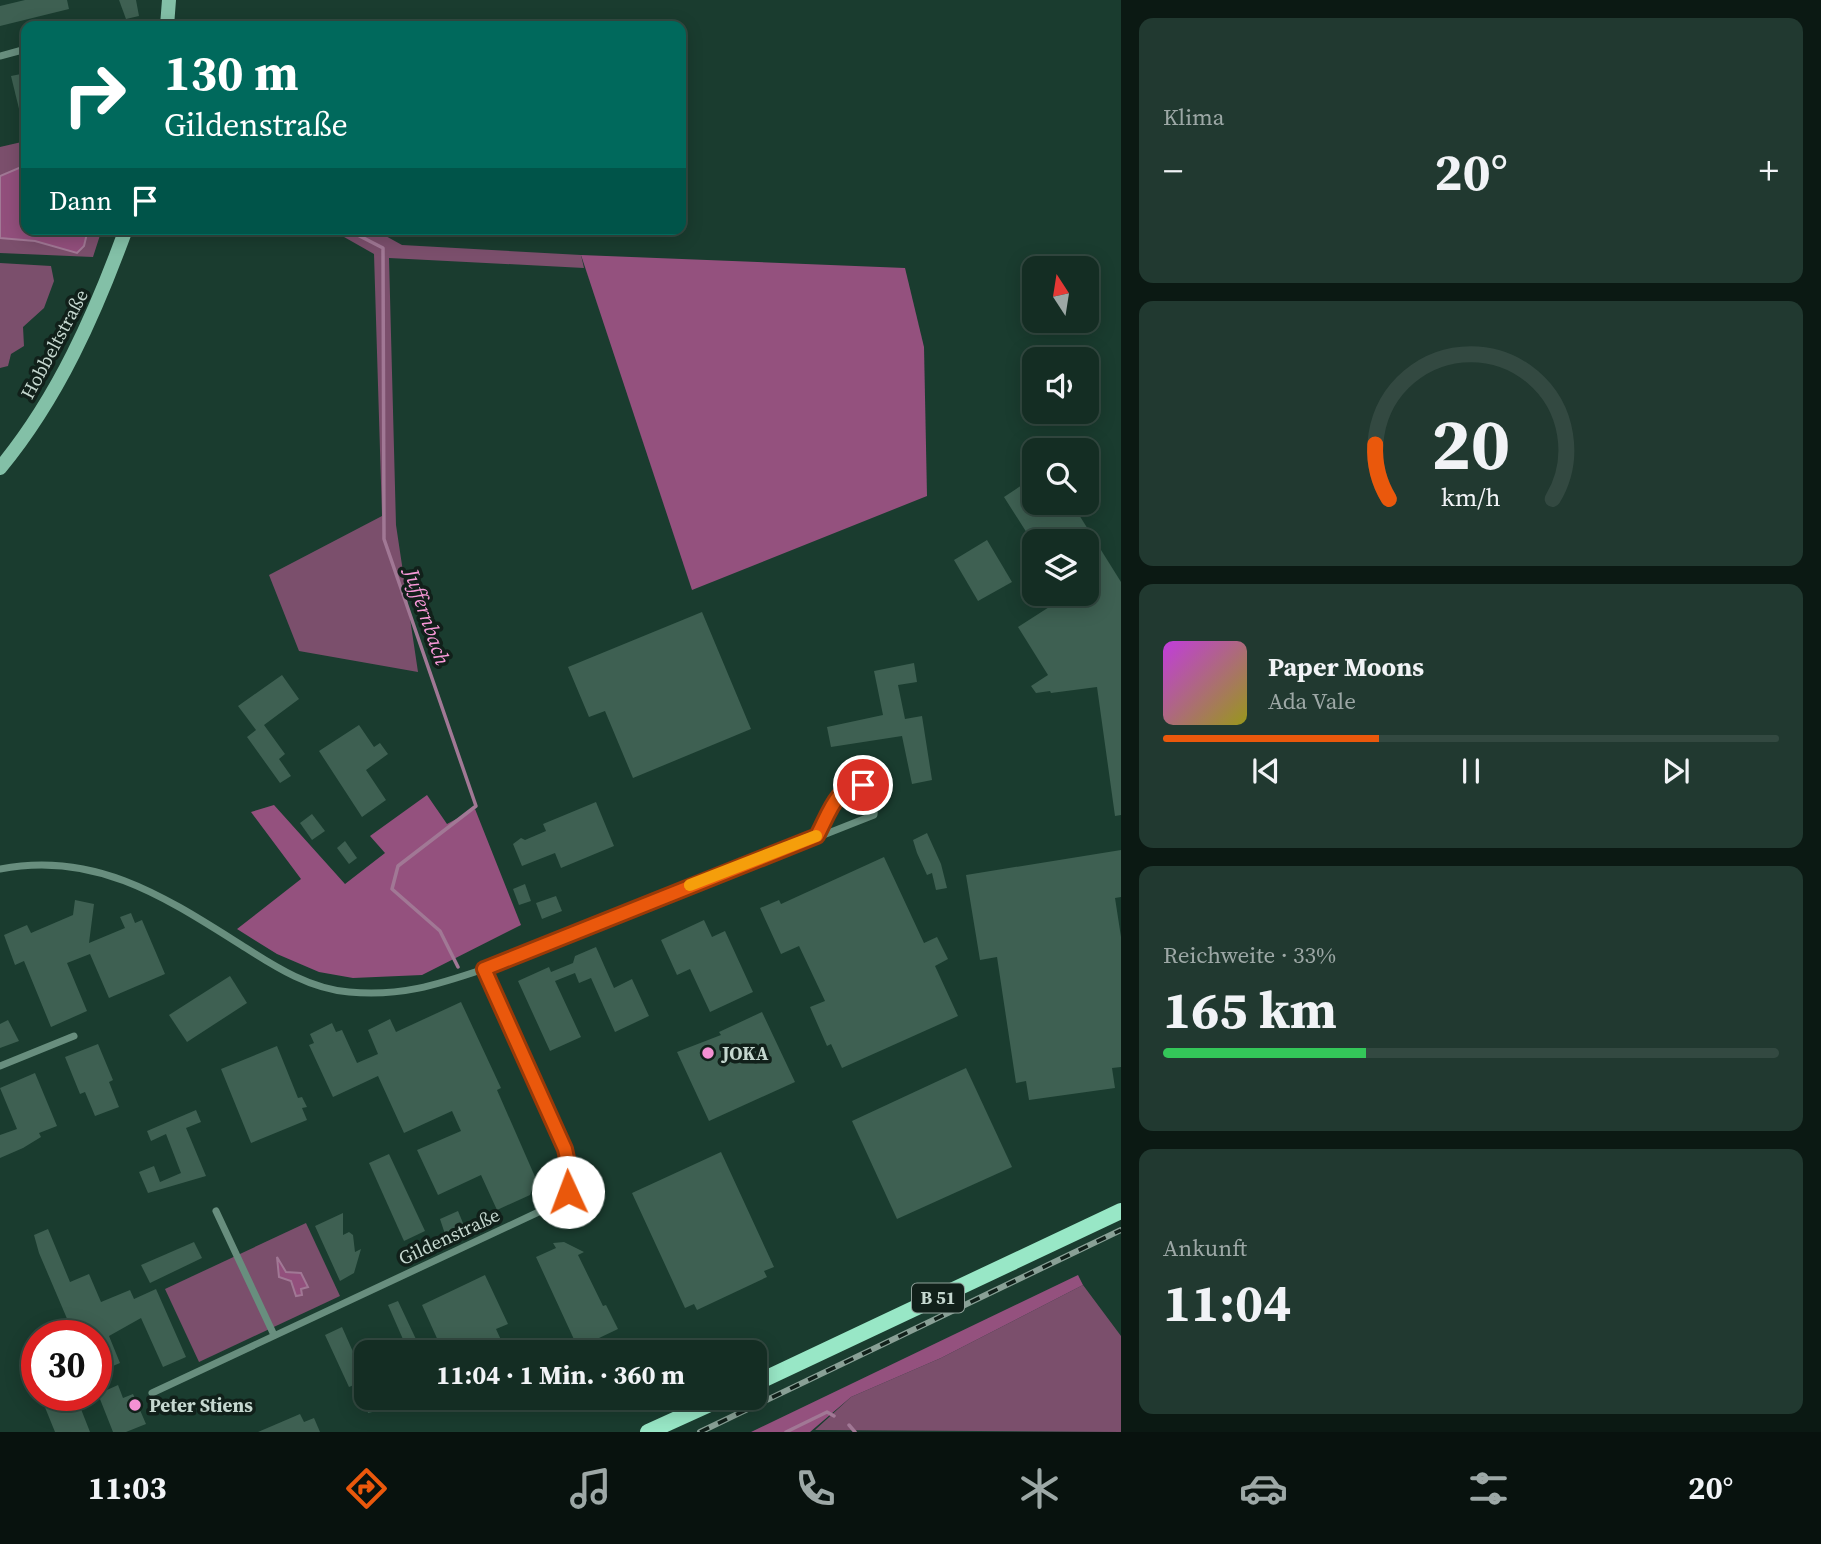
<!DOCTYPE html>
<html lang="de">
<meta charset="utf-8">
<style>
body{margin:0;font-family:"Source Serif 4",serif;background:#213930;color:#f1f3f6;height:100vh;display:flex;flex-direction:column;font-size:26px;white-space:nowrap}
*{box-sizing:border-box;margin:0}
p{font-size:23px;color:#9da8a6}
.icon{flex:none;width:38px;height:38px;fill:none;stroke:currentColor;stroke-width:2;stroke-linecap:round;stroke-linejoin:round}
.map{position:relative;flex:1;overflow:hidden}
.panel{display:flex;flex-direction:column;gap:18px;padding:18px;background:#0b1913;width:700px}
.panel>*{flex:none}
.hud{position:absolute;left:21px;top:21px;width:665px;height:214px;border-radius:14px;box-shadow:0 4px 18px #0003,0 0 0 2px #334941;background:#00695c;color:#fff;overflow:hidden}
.needle{width:46px;rotate:348deg}
.controls{position:absolute;left:1022px;top:256px;display:grid;gap:14px}
.controls a{display:grid;place-items:center;width:77px;height:77px;border-radius:14px;background:#142d23;box-shadow:0 4px 18px #0003,0 0 0 2px #334941;font-size:35px}
.speed{position:absolute;left:21px;top:1320px;display:flex;gap:14px;font-size:35px;font-weight:700;text-align:center}
.speed>*{display:grid;place-content:center;width:91px;height:91px;border-radius:50%;background:#142d23;box-shadow:0 4px 18px #0003,0 0 0 2px #334941;line-height:1}
.speed .limit{border:10px solid #d22;background:#fff;color:#111}
.pin{position:absolute;display:grid;place-items:center;width:60px;height:60px;color:#fff;margin:-30px;border:4px solid #fff;border-radius:50%;box-shadow:0 2px 7px #0007}
.me{position:absolute;width:77px;margin:-38px;rotate:358deg;stroke-linejoin:round;filter:drop-shadow(0 0 5px #0008)}
.turn{display:flex;align-items:center;gap:24px;height:147px;padding:0 28px;font-size:32px}
.turn .icon{width:91px;height:91px;stroke-width:2.5}
.turn b{display:block;font-size:49px;line-height:60px}
.then{display:flex;align-items:center;height:66px;padding:0 28px;background:#0003;gap:14px;font-size:26px}
.big{font-size:52px;font-weight:700;line-height:1.1}
.panel .widget{flex:1;display:flex;flex-direction:column;justify-content:center;gap:10px;min-width:0;padding:0 24px;border-radius:14px;background:#213930}
.panel .dial{align-items:center;gap:0}
.dial svg{height:182px;overflow:visible;fill:none;stroke:#334941;stroke-width:7;stroke-linecap:round;text-anchor:middle}
.dial text{fill:#f1f3f6;stroke:none}
.song{display:flex;align-items:center;gap:21px}
.cover{width:84px;height:84px;border-radius:10px;background:linear-gradient(135deg,hsl(290 70% 55%),hsl(60 70% 35%))}
.played{height:7px;border-radius:4px;background:linear-gradient(90deg,#ea580c 35%,#334941 35%)}
.keys{display:flex;justify-content:space-around;direction:ltr}
.heat{display:flex;justify-content:space-between;align-items:center;font-size:38px;direction:ltr}
.charge{height:10px;border-radius:5px;background:linear-gradient(90deg,#34c759 33%,#334941 0)}
.trip{position:absolute;left:354px;top:1340px;width:413px;height:70px;border-radius:14px;background:#142d23;box-shadow:0 4px 18px #0003,0 0 0 2px #334941;font-weight:700;line-height:70px;text-align:center}
.tabs{display:flex;height:112px;justify-content:space-around;align-items:center;background:#08120e;color:#9da8a6}
.tabs .icon{width:49px;height:49px}
.tabs .active{color:#ea580c}
.tabs b{font-size:32px;color:#f1f3f6}
main{display:flex;flex:1;min-height:0}
.map>svg:first-child{display:block}
</style>
<main>
<div class="map">
<svg width="1121" height="1432" viewBox="0 0 1121 1432">
<rect width="100%" height="100%" fill="#1a3c2f"/>
<!-- green -->
<g fill="#7b4f6c">
<polygon points="26,141 26,165 0,176 0,147"/>
<polygon points="88,229 102,229 93,257 0,253 0,238 84,246"/>
<polygon points="330,229 373,229 402,245 581,255 584,268 389,258 396,525 418,672 299,651 269,575 382,516 374,254"/>
<polygon points="0,263 51,266 54,281 44,308 23,327 24,346 11,354 8,366 0,368"/>
<polygon points="306,1223 340,1296 199,1362 165,1289"/>
<polygon points="1083,1285 1121,1336 1121,1432 815,1430 851,1397 941,1358"/>
</g>
<!-- forest -->
<g fill="#94517e">
<polygon points="581,255 905,268 924,347 927,496 692,590"/>
<polygon points="427,795 447,824 475,809 521,925 422,975 353,978 319,972 277,954 237,929 301,879 251,812 274,805 345,884 385,853 370,836"/>
<polygon points="1078,1275 1083,1285 941,1358 851,1397 810,1432 751,1432"/>
</g>
<!-- water -->
<g fill="#924f7c" stroke="#a17895" stroke-width="2">
<polygon points="26,165 26,229 88,229 84,246 77,253 35,241 0,238 0,176"/>
<polygon points="277,1257 286,1272 301,1273 308,1287 301,1289 302,1295 296,1296 291,1281 279,1277"/>
</g>
<g fill="none" stroke-linecap="round" stroke-linejoin="round">
<!-- stream -->
<g stroke="#a17895" stroke-width="3.5">
<polyline points="346,229 383,248 384,539 476,806 398,866 392,889 440,931 458,967"/>
<polyline points="849,1425 855,1432"/>
<polyline points="786,1432 827,1412 834,1416"/>
</g>
</g>
<!-- building -->
<g fill="#3e6052">
<polygon points="25,0 67,0 69,9 0,26 0,6"/>
<polygon points="119,0 136,0 139,16 126,19"/>
<polygon points="26,73 26,121 22,121 11,76"/>
<polygon points="1034,477 1034,502 1071,502 1121,582 1121,815 1115,816 1097,687 1051,693 1050,691 1036,693 1031,686 1048,675 1018,627 1071,593 1087,593 1087,541 1032,541 1004,497"/>
<polygon points="987,540 1012,582 978,601 954,560"/>
<polygon points="702,612 751,729 633,778 605,711 589,717 568,667"/>
<polygon points="914,663 917,682 898,685 905,719 922,716 932,780 912,784 902,736 831,747 827,727 883,715 874,671"/>
<polygon points="282,675 299,699 264,725 285,754 279,759 291,776 280,783 247,737 256,730 238,706"/>
<polygon points="359,725 374,747 380,743 388,754 366,770 386,800 362,817 319,751"/>
<polygon points="596,802 614,846 561,868 555,853 522,866 513,844 521,838 525,840 546,831 543,824"/>
<polygon points="312,814 325,831 312,840 300,823"/>
<polygon points="927,833 941,864 947,888 936,890 932,873 927,875 917,853 913,840"/>
<polygon points="345,841 357,858 349,864 337,848"/>
<polygon points="1121,850 1121,897 1115,898 1121,937 1121,1067 1112,1068 1115,1088 1029,1100 1026,1081 1016,1083 997,957 980,960 966,875"/>
<polygon points="884,857 924,943 937,937 948,959 935,966 958,1016 842,1068 831,1044 827,1046 810,1007 825,1001 799,946 781,954 760,908 779,900 781,904"/>
<polygon points="525,884 531,901 519,905 513,889"/>
<polygon points="556,896 562,911 542,919 536,903"/>
<polygon points="75,900 94,904 89,943 125,928 120,917 131,913 135,923 142,920 165,974 109,998 90,954 67,963 87,1011 51,1027 24,961 15,965 4,935 27,925 31,933 73,915"/>
<polygon points="704,920 712,937 725,931 753,992 710,1012 690,969 677,975 661,940"/>
<polygon points="596,947 614,988 632,979 649,1016 615,1032 591,978 579,983 575,973 555,981 581,1037 550,1051 518,981 549,967 551,972 573,963 575,956"/>
<polygon points="230,976 247,1003 187,1042 169,1015"/>
<polygon points="461,1002 501,1088 497,1090 536,1179 530,1195 497,1210 481,1175 438,1195 417,1150 461,1131 452,1111 404,1133 378,1076 333,1097 309,1045 314,1043 310,1034 332,1023 336,1032 342,1030 357,1063 378,1054 368,1030 390,1019 396,1032"/>
<polygon points="762,1012 795,1082 709,1121 677,1052 721,1035 719,1032"/>
<polygon points="8,1020 19,1041 0,1048 0,1024"/>
<polygon points="98,1044 113,1080 109,1082 119,1107 95,1116 85,1092 80,1094 65,1057"/>
<polygon points="277,1046 298,1098 302,1097 307,1107 302,1108 307,1120 251,1143 221,1069"/>
<polygon points="966,1068 1012,1167 897,1219 852,1121"/>
<polygon points="35,1073 57,1126 39,1133 41,1137 23,1148 0,1158 0,1135 17,1129 0,1088"/>
<polygon points="196,1110 201,1122 186,1128 206,1176 148,1193 139,1172 154,1166 160,1182 181,1173 166,1134 151,1141 147,1131"/>
<polygon points="721,1152 774,1267 764,1271 767,1277 697,1310 694,1304 685,1308 632,1193"/>
<polygon points="389,1154 425,1231 404,1241 369,1163"/>
<polygon points="458,1211 465,1228 446,1237 440,1219"/>
<polygon points="343,1213 343,1235 349,1232 353,1235 355,1252 361,1249 354,1273 340,1281 315,1226"/>
<polygon points="48,1229 70,1282 89,1274 101,1302 130,1290 134,1299 156,1289 186,1357 163,1367 141,1318 109,1336 120,1363 96,1373 96,1335 74,1335 39,1253 34,1235"/>
<polygon points="194,1242 202,1258 150,1283 141,1265"/>
<polygon points="564,1242 584,1252 578,1255 603,1306 606,1305 618,1329 578,1348 536,1257 556,1248 553,1243"/>
<polygon points="485,1275 508,1324 496,1329 507,1353 409,1353 388,1305 398,1301 422,1352 440,1345 422,1305"/>
<polygon points="342,1327 354,1354 366,1349 366,1380 349,1387 325,1335"/>
<polygon points="548,1338 554,1353 516,1353"/>
<polygon points="118,1385 123,1398 133,1394 146,1424 126,1432 113,1432 98,1394"/>
<polygon points="40,1395 69,1395 74,1406 79,1404 90,1432 55,1432"/>
<polygon points="365,1398 393,1398 395,1407 368,1413"/>
<polygon points="300,1414 304,1422 314,1418 320,1432 258,1432"/>
</g>
<g fill="none" stroke-linecap="round" stroke-linejoin="round">
<!-- street -->
<g stroke="#688e7e" stroke-width="7">
<polyline points="0,56 26,49"/>
<path d="M0,869c97,-19 168,30 246,79 31,20 65,41 103,44 50,5 88,-7 135,-23l390,-154c2,-20 -12,-45 -32,-24 -10,11 -17,31 -25,45"/>
<polyline points="0,1066 74,1036"/>
<polyline points="216,1211 274,1335"/>
<polyline points="152,1393 545,1209 568,1192 571,1172 565,1149 484,969"/>
</g>
<!-- secondary -->
<g stroke="#83c0a7" stroke-width="14">
<polyline points="167,26 169,0"/>
<path d="M0,468c58,-70 95,-154 126,-239"/>
</g>
<!-- primary -->
<g stroke="#98e7c6" stroke-width="16">
<polyline points="754,1384 1121,1211"/>
<polyline points="648,1432 723,1398"/>
</g>
<defs>
<polyline id="rail" points="700,1432 1121,1230"/>
</defs>
<!-- rail casing -->
<use href="#rail" stroke="#89a096" stroke-width="6"/>
<!-- rail -->
<use href="#rail" stroke="#11201a" stroke-width="3.5" stroke-dasharray="10" stroke-linecap="butt"/>
</g>
<g fill="none" stroke-linecap="round" stroke-linejoin="round">
<defs>
<path id="route" d="M568,1192l2,-20 -5,-23 -81,-180 333,-133c11,-20 20,-53 46,-51"/>
</defs>
<!-- route casing -->
<use href="#route" stroke="#983908" stroke-width="18"/>
<!-- route -->
<use href="#route" stroke="#ea580c" stroke-width="12"/>
<!-- slow -->
<polyline stroke="#f59e0b" stroke-width="12" points="690,885 816,836"/>
</g>
<!-- markers -->
<g fill="#f491d3" stroke="#11201a" stroke-width="2.5">
<circle cx="708" cy="1053" r="7"/>
<circle cx="135" cy="1405" r="7"/>
</g>
<g text-anchor="middle" stroke-width="7" stroke-linejoin="round" paint-order="stroke">
<!-- shield labels -->
<rect fill="#11201a" stroke="#8fa099" stroke-width="2" x="912" y="1283.5" width="52" height="29" rx="5"/>
<g font-size="18" font-weight="bold" fill="#c5d7cf">
<text x="938" y="1304">B 51</text>
</g>
<!-- street labels -->
<g font-size="19" fill="#c5d7cf" stroke="#11201a">
<text transform="translate(54 344) rotate(-62)" y="7">Hobbeltstraße</text>
<text transform="translate(449 1236) rotate(-25)" y="7">Gildenstraße</text>
</g>
<!-- poi labels -->
<g font-size="19" font-weight="bold" fill="#c5d7cf" stroke="#11201a" text-anchor="start">
<text x="722" y="1060">JOKA</text>
<text x="149" y="1412">Peter Stiens</text>
</g>
<!-- water labels -->
<g font-size="21" font-style="italic" fill="#f999d9" stroke="#11201a">
<text transform="translate(427 617) rotate(71)" y="7">Juffernbach</text>
</g>
</g>
</svg>
<div class="controls">
<a><svg class="needle" viewBox="-14 -14 28 28"><path d="M0-13l5 13h-10z" fill="#e53935"/><path d="M0 13l5-13h-10z" fill="#9da8a6"/></svg></a>
<a><svg class="icon" aria-label="sound" viewBox="0 0 24 24"><path d="M4 9h4l5-4v14l-5-4H4zM17 9q2 3 0 6"/></svg></a>
<a><svg class="icon" aria-label="search" viewBox="0 0 24 24"><circle cx="10" cy="10" r="6"/><path d="M15 15l6 6"/></svg></a>
<a><svg class="icon" aria-label="layers" viewBox="0 0 24 24"><path d="M12 4l9 5-9 5-9-5zM3 14l9 5 9-5"/></svg></a>
</div>
<div class="speed"><div class="limit">30</div></div>
<div class="pin" style="left:863px;top:785px;background:#d93025"><svg class="icon" aria-label="arrive" viewBox="0 0 24 24"><path d="M6 21V4h12l-3 4 3 4H6"/></svg></div>
<svg class="me" style="left:568px;top:1192px" viewBox="-20 -20 40 40"><circle r="19" fill="#fff"/><path d="M0-13L10 11 0 6-10 11z" fill="#ea580c"/></svg>
<div class="trip">11:04 · 1 Min. · 360 m</div>
<div class="hud">
<div class="turn"><svg class="icon" aria-label="right" viewBox="0 0 24 24"><path d="M7 20v-9h11M14 6l5 5-5 5"/></svg><div><b>130 m</b>Gildenstraße</div></div>
<div class="then">Dann<svg class="icon" aria-label="arrive" viewBox="0 0 24 24"><path d="M6 21V4h12l-3 4 3 4H6"/></svg></div>
</div>
</div>
<section class="panel">
<div class="widget"><p>Klima</p>
<div class="heat"><a>−</a><b class="big">20°</b><a>+</a></div>
</div>
<div class="widget dial"><svg viewBox="0 0 100 80">
<path d="M14 69A42 42 0 1 1 86 69"/>
<path d="M14 69A42 42 0 0 1 8 45" stroke="#ea580c"/>
<text x="50" y="56" font-size="32" font-weight="700">20</text>
<text x="50" y="72" font-size="11">km/h</text>
</svg></div>
<div class="widget">
<div class="song"><i class="cover"></i><div><b>Paper Moons</b><p>Ada Vale</p></div></div>
<div class="played"></div>
<div class="keys"><svg class="icon" aria-label="previous" viewBox="0 0 24 24"><path d="M18 5L8 12l10 7zM5 5v14"/></svg><svg class="icon" aria-label="pause" viewBox="0 0 24 24"><path d="M8 5v14M16 5v14"/></svg><svg class="icon" aria-label="next" viewBox="0 0 24 24"><path d="M6 5l10 7-10 7zM19 5v14"/></svg></div>
</div>
<div class="widget"><p>Reichweite · 33%</p><b class="big">165 km</b><div class="charge"></div></div>
<div class="widget"><p>Ankunft</p><b class="big">11:04</b></div>
</section>
</main>
<nav class="tabs">
<b>11:03</b>
<svg class="icon active" aria-label="directions" viewBox="0 0 24 24"><path d="M12 3l9 9-9 9-9-9zM9 14v-3h6M13 9l2 2-2 2"/></svg>
<svg class="icon" aria-label="music" viewBox="0 0 24 24"><path d="M9 18V5l10-2v13"/><circle cx="6" cy="18" r="3"/><circle cx="16" cy="16" r="3"/></svg>
<svg class="icon" aria-label="phone" viewBox="0 0 24 24"><path d="M5 4h4l2 5-3 2q2 4 5 5l2-3 5 2v4C11 20 4 13 5 4z"/></svg>
<svg class="icon" aria-label="climate" viewBox="0 0 24 24"><path d="M12 3v18M4 7l16 10M4 17L20 7"/></svg>
<svg class="icon" aria-label="car" viewBox="0 0 24 24"><path d="M5 17H2v-5l4-1 3-4h7l3 4 3 1v5h-3M9 17h6M6 11h13"/><circle cx="7" cy="17" r="2"/><circle cx="17" cy="17" r="2"/></svg>
<svg class="icon" aria-label="filters" viewBox="0 0 24 24"><path d="M4 7h16M4 17h16"/><circle cx="9" cy="7" r="2"/><circle cx="15" cy="17" r="2"/></svg>
<b>20°</b>
</nav>
